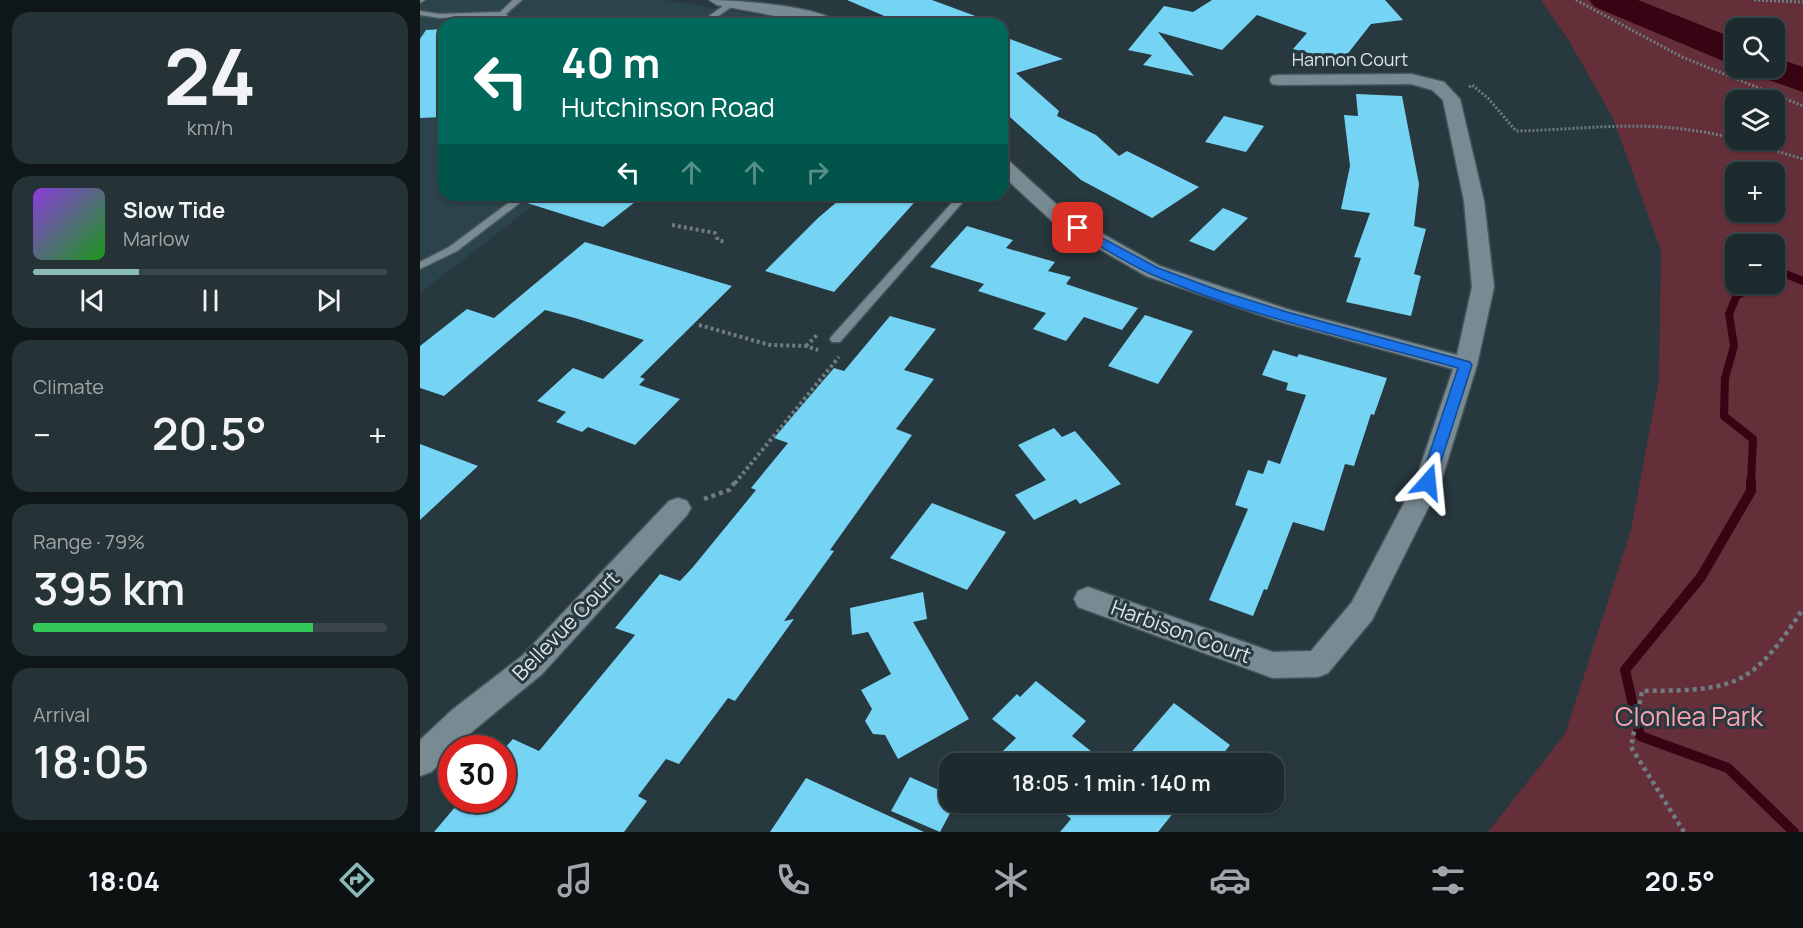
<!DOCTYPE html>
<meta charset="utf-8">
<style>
body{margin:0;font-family:Manrope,sans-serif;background:#253236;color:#f1f3f6;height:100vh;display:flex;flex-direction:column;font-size:22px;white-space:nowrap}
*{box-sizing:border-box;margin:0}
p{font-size:20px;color:#a0a7aa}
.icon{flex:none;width:33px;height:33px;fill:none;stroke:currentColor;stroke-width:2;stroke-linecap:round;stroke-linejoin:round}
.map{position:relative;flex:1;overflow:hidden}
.drawer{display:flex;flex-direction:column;gap:12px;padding:12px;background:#101719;width:420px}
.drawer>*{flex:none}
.guide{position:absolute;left:18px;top:18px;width:570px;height:183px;border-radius:18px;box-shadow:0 2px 4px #0004,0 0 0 2px #3b464a;background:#00695c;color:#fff;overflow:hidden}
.fabs{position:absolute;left:1305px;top:18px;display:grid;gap:12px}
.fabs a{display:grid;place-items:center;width:60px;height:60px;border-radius:12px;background:#1d2a2e;box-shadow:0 2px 4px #0004,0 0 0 2px #3b464a;font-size:30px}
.speed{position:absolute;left:18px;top:735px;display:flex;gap:12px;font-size:30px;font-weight:700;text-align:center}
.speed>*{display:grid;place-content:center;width:78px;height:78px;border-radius:50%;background:#1d2a2e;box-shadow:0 2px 4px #0004,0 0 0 2px #3b464a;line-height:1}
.speed .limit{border:9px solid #d22;background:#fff;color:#111}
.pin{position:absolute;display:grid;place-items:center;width:51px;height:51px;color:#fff;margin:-26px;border-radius:12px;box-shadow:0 3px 9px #0006}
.me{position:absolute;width:66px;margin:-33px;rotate:18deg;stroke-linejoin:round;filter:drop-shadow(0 0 4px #0008)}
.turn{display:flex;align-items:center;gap:21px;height:126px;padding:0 24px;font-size:27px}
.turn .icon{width:78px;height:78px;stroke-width:2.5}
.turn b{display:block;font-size:42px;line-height:51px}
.lanes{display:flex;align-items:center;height:57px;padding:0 24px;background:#0003;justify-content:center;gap:30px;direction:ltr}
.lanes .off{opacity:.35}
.big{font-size:45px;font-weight:600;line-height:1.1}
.drawer .card{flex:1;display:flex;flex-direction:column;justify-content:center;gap:9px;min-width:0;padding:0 21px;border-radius:18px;background:#253236}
.drawer .dial{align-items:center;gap:0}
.dial b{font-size:78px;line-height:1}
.song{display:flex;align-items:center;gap:18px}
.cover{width:72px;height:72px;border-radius:9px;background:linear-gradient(135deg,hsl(270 70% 55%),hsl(120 70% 35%))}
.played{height:6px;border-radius:3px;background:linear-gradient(90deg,#8bbbb9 30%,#3b464a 30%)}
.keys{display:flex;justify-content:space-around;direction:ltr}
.heat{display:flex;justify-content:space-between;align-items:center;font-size:33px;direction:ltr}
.charge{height:9px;border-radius:4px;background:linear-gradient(90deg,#34c759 79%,#3b464a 0)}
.trip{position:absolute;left:519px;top:753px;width:345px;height:60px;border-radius:18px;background:#1d2a2e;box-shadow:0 2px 4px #0004,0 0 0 2px #3b464a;font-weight:600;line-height:60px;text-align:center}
.tab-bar{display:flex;height:96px;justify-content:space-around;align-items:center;background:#0c1112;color:#a0a7aa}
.tab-bar .icon{width:42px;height:42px}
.tab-bar .on{color:#8bbbb9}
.tab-bar b{font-size:27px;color:#f1f3f6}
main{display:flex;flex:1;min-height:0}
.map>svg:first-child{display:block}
</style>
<main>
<section class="drawer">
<div class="card dial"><b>24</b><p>km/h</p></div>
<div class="card">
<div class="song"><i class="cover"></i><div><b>Slow Tide</b><p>Marlow</p></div></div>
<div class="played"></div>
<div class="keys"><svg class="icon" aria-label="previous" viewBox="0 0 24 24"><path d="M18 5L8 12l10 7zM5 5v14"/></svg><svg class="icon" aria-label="pause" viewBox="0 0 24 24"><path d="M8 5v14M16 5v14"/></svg><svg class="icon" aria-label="next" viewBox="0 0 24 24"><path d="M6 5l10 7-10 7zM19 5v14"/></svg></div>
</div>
<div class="card"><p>Climate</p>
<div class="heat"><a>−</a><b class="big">20.5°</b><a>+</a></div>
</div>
<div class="card"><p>Range · 79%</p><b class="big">395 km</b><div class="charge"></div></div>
<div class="card"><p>Arrival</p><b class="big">18:05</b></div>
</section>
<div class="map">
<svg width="1383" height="832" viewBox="0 0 1383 832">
<rect width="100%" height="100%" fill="#27383e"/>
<!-- built -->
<polygon fill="#2b434b" points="0,0 245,0 357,18 349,24 24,24 24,195 127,195 0,293"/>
<!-- green -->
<path fill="#642f39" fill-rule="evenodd" d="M1121,0h262v832h-315l77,-98 66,-204 28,-150 2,-129 -48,-133 -44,-77zM1316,28h38v40h-38zM1316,100h38v40h-38zM1316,172h38v40h-38zM1316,244h38v40h-38z"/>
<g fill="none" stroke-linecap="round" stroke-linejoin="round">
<!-- stream-far1 -->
<g stroke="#380413" stroke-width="8">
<polyline points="1354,277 1363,273 1383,281"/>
<polyline points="1331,483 1333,439 1304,416 1305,378 1314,346 1309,314 1317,295 1341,284"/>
</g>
<!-- stream -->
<polyline stroke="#380413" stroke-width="10" points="1331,481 1331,491 1281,577 1205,670 1220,736 1308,768 1374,832"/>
<!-- river -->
<g fill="#380413" fill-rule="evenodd">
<polygon points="1169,0 1218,0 1316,39 1316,64 1303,61 1175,7"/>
<polygon points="1354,57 1383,67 1383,92 1337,76 1332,68 1354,68"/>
</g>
</g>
<!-- building -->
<g fill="#75d3f4">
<polygon points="427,0 512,0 569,21 569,24 483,24"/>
<polygon points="792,0 965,0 983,20 951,24 922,61 873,49 887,33 837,15 802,50 738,32 774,76 723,65 732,55 708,50 744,6 773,12"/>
<polygon points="24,29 24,117 0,118 0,39 6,30"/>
<polygon points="582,36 643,59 596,73 639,111 637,116 676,135 699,156 707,151 779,187 732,218 661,180 582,110"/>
<polygon points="936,94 982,96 999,184 994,226 1006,229 994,274 1001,276 991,316 926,302 941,258 934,257 950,213 921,209 930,166 924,115 938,116"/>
<polygon points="804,116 844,126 826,152 785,142"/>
<polygon points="112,195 224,195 183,227 104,202"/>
<polygon points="425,195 501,195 414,292 345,271 398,218"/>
<polygon points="803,208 828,218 794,251 769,241"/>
<polygon points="547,226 593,240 586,248 635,262 628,271 651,277 646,284 718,308 702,330 664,317 646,341 613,329 626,313 558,291 564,284 510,267"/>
<polygon points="165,242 312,286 220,377 225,379 219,385 260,399 215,445 168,427 162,432 136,422 146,412 117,401 153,368 183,379 224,340 155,318 125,310 24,396 0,388 0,346 47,309 74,318"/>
<polygon points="725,315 773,331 738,384 688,366"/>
<polygon points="470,316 516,329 484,370 514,379 476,429 492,435 410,550 414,551 364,621 374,619 315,701 308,698 259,764 246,759 218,796 227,801 204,832 14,832 41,800 82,800 82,751 93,739 119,751 215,635 195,628 240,574 260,581 273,567 336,490 331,488 368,443 354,438 414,368 424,371"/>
<polygon points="853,350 877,357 879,354 967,378 954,415 951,414 934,466 925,464 904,531 873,522 847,590 844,589 833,616 789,600 828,509 815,505 828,470 843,474 848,460 860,464 886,395 866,390 868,383 842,375"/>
<polygon points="634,428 642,437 655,431 701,484 660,504 656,499 614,520 595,495 626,480 598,445"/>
<polygon points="0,444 58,466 0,520"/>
<polygon points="512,503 586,532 547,590 470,558"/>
<polygon points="503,592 507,619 493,622 549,719 478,759 465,735 453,734 445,721 452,709 441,690 471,674 448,632 432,635 430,608"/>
<polygon points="616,681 666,721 652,736 687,764 586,764 578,756 596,738 572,719 597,694 600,697"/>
<polygon points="754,703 810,745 795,764 701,764"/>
<polygon points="490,777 530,795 530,802 536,802 520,832 471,811"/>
<polygon points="386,778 504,832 350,832"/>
<polygon points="632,802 762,802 738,832 640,832 651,819"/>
</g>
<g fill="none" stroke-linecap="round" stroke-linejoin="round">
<defs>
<g id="service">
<polygon points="0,0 5,0 0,3"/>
<polygon points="93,0 102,0 86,14 93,24 84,24 79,16 20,18 0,15 0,11 20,14 80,12"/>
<polygon points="310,1 317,3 287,24 278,24"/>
<polygon points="99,195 110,195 37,251 0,269 0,262 29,247"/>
<polygon points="539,195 549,195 420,342 412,342 410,339 412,336"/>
</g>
<g id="minor">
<path d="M289,0c25,0 115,6 130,24h-21l-101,-19z"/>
<polygon points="991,74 1024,82 1040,99 1064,201 1074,287 1057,365 1021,482 952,620 908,673 898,677 853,678 658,607 654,599 658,591 668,587 853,652 891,651 932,602 995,482 1033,369 855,320 726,276 633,222 582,175 582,159 589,161 647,214 740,266 870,310 1037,355 1052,287 1044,201 1023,100 1012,90 991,84 858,85 852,84 850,80 852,76 858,75"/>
<polygon points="258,498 267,501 271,508 267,515 122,674 54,730 35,748 32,748 32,752 11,772 0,776 0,740 32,710 102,656 249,501"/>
</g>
</defs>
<!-- service casing -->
<use href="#service" stroke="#48565c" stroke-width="3"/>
<!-- minor casing -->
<use href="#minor" stroke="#48565c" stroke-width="3"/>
<!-- path-far2 -->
<g stroke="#6e7d82" stroke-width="3" stroke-dasharray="2 2" stroke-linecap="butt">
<polyline points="1156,0 1262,57 1383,106"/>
<polyline points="1334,0 1383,2"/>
<path d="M1049,87l3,-2 16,13 28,33c55,-1 111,-9 166,-2 41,4 81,18 121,30"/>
</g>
<!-- path-far1 -->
<g stroke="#6e7d82" stroke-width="4" stroke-dasharray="3 3" stroke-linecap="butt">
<polyline points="252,225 295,233 298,240 305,242"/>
<polyline points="279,325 350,345 386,346 398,350"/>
<polyline points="386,346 398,334"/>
<polyline points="315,483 419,357"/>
</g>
<!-- path -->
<g stroke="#6e7d82" stroke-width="4.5" stroke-dasharray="4 4" stroke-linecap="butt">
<polyline points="284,499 309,490 316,481"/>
<path d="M1264,832l-53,-85 11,-56c32,-1 76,2 104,-16 24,-15 41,-43 57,-66"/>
</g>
<!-- service -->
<use href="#service" fill="#798b92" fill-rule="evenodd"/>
<!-- minor -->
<use href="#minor" fill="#798b92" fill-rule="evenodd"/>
</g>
<!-- route -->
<path fill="#1a73e8" stroke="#114b97" stroke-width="1.5" d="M658,225l80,43 62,23 67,21 183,50 2,3 -39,121h-11l-2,-4 38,-114c-102,-29 -210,-51 -307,-94 -27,-12 -52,-29 -77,-43l-1,-3z"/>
<g text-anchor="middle" stroke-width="6" stroke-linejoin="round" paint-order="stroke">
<!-- far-street labels -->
<g font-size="18" fill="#dbe5e9" stroke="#27383e">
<text x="930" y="66">Hannon Court</text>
</g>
<!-- street labels -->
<g font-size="21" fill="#dbe5e9" stroke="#27383e">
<text transform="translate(146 626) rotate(-46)" y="7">Bellevue Court</text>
<text transform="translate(761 632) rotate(20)" y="7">Harbison Court</text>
</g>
<!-- near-park labels -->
<g font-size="26" fill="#faa2b0" stroke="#27383e">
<text x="1269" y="726">Clonlea Park</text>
</g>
</g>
</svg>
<div class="fabs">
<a><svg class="icon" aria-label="search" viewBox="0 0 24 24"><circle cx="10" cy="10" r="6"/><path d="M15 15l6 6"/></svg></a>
<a><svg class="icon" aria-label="layers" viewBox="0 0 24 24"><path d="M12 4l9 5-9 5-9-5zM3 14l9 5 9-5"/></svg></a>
<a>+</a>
<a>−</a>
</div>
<div class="speed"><div class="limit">30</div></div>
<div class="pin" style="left:658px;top:228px;background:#d93025"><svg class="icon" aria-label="arrive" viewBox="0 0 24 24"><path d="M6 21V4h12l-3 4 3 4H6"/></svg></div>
<svg class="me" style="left:1008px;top:482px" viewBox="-20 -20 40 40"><path d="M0-17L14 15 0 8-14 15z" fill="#1a73e8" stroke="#fff" stroke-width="4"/></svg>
<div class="trip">18:05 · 1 min · 140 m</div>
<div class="guide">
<div class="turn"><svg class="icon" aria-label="left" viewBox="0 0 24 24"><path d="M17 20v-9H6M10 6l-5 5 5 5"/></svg><div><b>40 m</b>Hutchinson Road</div></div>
<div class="lanes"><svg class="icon" aria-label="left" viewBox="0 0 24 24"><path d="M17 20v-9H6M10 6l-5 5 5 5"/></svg><svg class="icon off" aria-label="ahead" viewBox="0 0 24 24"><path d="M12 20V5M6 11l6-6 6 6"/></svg><svg class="icon off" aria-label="ahead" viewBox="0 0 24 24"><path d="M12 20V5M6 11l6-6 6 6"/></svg><svg class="icon off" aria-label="right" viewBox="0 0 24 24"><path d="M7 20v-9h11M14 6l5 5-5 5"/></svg></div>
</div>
</div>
</main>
<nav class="tab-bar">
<b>18:04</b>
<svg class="icon on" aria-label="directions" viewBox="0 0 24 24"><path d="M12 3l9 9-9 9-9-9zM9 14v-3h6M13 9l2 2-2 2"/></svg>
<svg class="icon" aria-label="music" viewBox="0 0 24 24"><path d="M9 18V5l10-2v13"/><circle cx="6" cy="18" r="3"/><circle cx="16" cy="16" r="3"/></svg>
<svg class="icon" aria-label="phone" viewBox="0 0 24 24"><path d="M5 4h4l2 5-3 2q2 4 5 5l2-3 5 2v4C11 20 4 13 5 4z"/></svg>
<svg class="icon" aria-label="climate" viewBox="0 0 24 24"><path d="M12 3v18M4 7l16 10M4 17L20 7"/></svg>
<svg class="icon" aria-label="car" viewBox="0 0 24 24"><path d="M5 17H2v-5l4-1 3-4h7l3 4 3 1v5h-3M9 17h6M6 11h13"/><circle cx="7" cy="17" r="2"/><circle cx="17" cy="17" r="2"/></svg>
<svg class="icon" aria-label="filters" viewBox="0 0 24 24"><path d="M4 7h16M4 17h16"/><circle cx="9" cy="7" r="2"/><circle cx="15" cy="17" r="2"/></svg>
<b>20.5°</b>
</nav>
